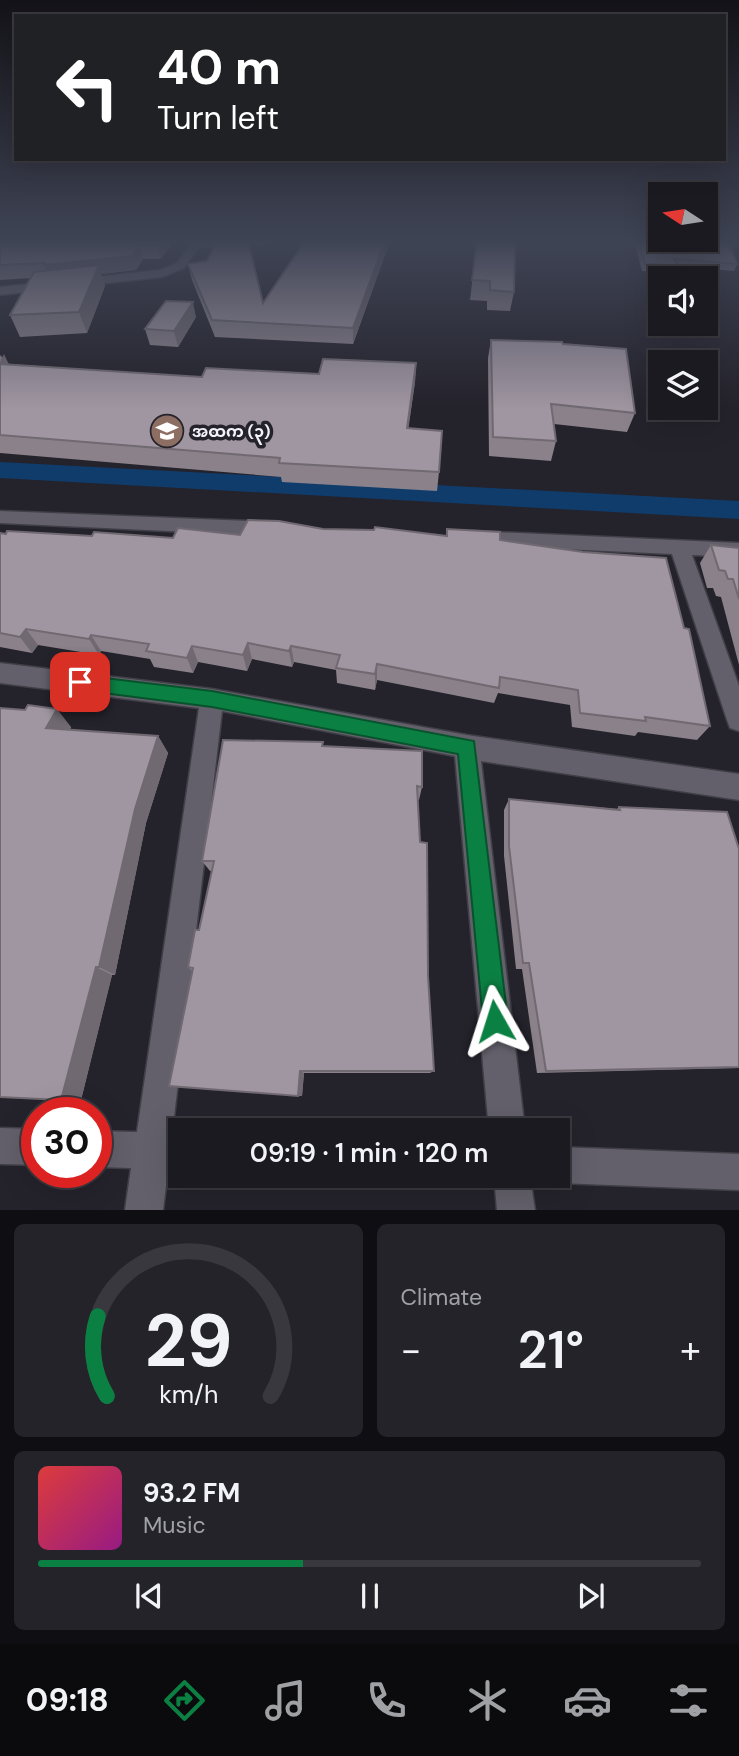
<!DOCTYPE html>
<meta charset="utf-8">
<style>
body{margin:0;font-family:"DM Sans","Noto Sans Myanmar",sans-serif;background:#242329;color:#f1f3f6;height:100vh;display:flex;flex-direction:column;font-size:26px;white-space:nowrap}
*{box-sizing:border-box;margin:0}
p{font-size:23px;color:#a0a1a5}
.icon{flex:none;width:38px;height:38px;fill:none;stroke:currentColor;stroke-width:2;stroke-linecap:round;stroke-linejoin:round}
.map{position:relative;height:1210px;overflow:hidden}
.sheet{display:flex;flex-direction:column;gap:14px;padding:14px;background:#0f0e12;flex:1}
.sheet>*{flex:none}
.guide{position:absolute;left:14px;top:14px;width:712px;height:147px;border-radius:0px;box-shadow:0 7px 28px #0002,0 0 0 2px #39383e;background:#202124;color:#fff;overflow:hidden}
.needle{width:46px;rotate:282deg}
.tools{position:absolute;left:648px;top:182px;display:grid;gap:14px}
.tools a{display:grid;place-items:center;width:70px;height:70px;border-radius:0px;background:#1b1a20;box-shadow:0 7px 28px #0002,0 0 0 2px #39383e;font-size:35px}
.speed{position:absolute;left:21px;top:1097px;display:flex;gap:14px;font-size:35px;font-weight:700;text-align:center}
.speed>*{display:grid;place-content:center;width:91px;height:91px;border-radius:50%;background:#1b1a20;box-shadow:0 7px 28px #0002,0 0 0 2px #39383e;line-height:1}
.speed .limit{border:10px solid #d22;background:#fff;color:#111}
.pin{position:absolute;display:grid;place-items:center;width:60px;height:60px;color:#fff;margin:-30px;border-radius:14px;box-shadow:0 4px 10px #0006}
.me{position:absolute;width:77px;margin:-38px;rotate:354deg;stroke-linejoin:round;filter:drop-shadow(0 0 5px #0008)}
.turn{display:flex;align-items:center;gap:24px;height:147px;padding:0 28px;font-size:32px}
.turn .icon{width:91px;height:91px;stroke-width:2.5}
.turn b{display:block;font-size:49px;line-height:60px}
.big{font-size:52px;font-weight:600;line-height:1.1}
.sheet .tile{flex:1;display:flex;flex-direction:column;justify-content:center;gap:10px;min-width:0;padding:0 24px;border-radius:10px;background:#242329}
.sheet .dial{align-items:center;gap:0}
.dial svg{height:182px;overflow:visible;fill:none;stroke:#39383e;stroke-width:7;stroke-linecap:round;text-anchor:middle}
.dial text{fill:#f1f3f6;stroke:none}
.song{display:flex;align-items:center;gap:21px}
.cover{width:84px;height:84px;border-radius:10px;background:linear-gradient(135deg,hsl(0 70% 55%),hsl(310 70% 35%))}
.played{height:7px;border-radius:4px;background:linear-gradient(90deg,#0b8043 40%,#39383e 40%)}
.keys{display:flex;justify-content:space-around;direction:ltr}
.heat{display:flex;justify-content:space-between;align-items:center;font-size:38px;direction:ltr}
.sheet .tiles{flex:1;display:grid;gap:14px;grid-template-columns:1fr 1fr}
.tile:last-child{grid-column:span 2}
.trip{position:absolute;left:168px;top:1118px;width:402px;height:70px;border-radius:0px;background:#1b1a20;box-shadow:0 7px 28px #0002,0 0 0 2px #39383e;font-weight:600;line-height:70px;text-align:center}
.tab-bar{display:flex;height:112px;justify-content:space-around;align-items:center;background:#0b0a0d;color:#a0a1a5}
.tab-bar .icon{width:49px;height:49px}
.tab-bar .selected{color:#0b8043}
.tab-bar b{font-size:32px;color:#f1f3f6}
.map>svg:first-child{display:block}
</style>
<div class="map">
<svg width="739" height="1210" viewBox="0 0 739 1210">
<rect width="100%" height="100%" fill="#24222b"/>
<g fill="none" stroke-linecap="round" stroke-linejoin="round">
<!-- canal -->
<polygon fill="#103c6c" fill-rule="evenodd" points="0,462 739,501 739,519 0,478"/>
<defs>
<g id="street">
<polygon points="193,241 268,241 263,244 198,248 184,268 162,277 0,295 0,287 160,270 176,264"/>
<polygon points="0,511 272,522 279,524 281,529 279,534 272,536 0,523"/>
<polygon points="472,531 739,543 739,557 692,555 739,686 739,731 730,728 727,720 672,554 472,545 465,543 462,538 465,533"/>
<polygon points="0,663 212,689 467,735 739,774 739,800 481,761 525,1130 489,1130 455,756 222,711 172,1134 180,1134 180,1170 168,1170 163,1210 125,1210 131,1168 96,1167 96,1131 137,1132 199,708 0,683"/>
<polygon points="0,1128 37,1129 37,1165 0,1164"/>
<polygon points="558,1147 739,1154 739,1190 558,1183 544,1176 558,1176"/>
<polygon points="494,1176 530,1176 535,1210 497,1210"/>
</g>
</defs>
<!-- street casing -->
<use href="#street" stroke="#403e46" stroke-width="3"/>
<!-- street -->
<use href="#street" fill="#63606b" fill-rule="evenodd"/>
</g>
<!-- wall -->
<g fill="#8a818a">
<polygon points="0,241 174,241 160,259 143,259 136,270 101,274 105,286 87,333 20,337 10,315 31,278 0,280"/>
<polygon points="390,241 353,344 215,337 192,280 188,264 207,261 263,303"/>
<polygon points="477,241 514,292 510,311 487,310 487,301 470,300"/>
<polygon points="634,241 728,241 737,264 734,271 677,266 675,273 642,271"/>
<polygon points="196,317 178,347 150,345 145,329"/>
<polygon points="491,340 635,413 627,432 554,424 556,441 551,461 489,456 488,358"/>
<polygon points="0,355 9,364 202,377 319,374 416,363 415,382 408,428 439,472 437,491 282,482 281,477 0,453"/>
<polygon points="323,529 446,536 447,529 500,540 710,726 697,740 638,732 635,736 572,727 570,705 498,693 494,703 377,680 375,690 337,683 336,670 294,662 292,667 252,659 247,671 198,662 193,673 154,667 150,659 101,651 99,655 38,645 32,653 0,647 0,533 173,538 240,535"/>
<polygon points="711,545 739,548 739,665 721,597 716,596 713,588 707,588 700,563"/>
<polygon points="25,710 71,727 70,730 158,736 168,753 146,823 115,975 112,975 81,1100 61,1100"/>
<polygon points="323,742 323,746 422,787 419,800 418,800 420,842 434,1071 430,1073 304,1073 302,1096 169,1086 192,971 188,967 199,930 212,871 210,871 202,861"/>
<polygon points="509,799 617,809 619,807 739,849 739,1068 537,1073 522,969 516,969 504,856 504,810"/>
</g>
<!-- shaded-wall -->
<g fill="#706971">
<polygon points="160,241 174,241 160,259 157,245"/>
<polygon points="385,241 390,241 353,344 353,328"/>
<polygon points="139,245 143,259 136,270 101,274 105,286 87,333 79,312 49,279 44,265"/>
<polygon points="193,302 196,317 178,347 174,331"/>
<polygon points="4,354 13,373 0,365 0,362"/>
<polygon points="416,363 415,382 406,446 407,428"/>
<polygon points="26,629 38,645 32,653 20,637"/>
<polygon points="91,635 101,651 99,655 89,639"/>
<polygon points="248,643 252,659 247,671 243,655"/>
<polygon points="192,646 198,662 193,673 187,658"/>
<polygon points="291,646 294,662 292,667 289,651"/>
<polygon points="377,664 377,680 375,690 375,674"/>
<polygon points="57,709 71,727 61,746 46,728"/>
<polygon points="158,736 168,753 146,823 115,975 99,967 135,809"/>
<polygon points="96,967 112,975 81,1100 61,1100"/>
<polygon points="300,1071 304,1073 302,1096 298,1096"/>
</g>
<!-- building -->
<g fill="#a096a1" stroke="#706971" stroke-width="2">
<polygon points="0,241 160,241 157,245 139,245 132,256 44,265 45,263 0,265"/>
<polygon points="217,241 248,241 263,303 305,241 385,241 353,328 212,320 188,264 207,261"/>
<polygon points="477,241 515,241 514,292 490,290 490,281 472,280"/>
<polygon points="638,241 728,241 737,264 674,259 678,265 645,264"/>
<polygon points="99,265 79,312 10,315 34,272"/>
<polygon points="166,301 193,302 174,331 145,329"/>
<polygon points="491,340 562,342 563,344 626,349 635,413 551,404 556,441 493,437"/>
<polygon points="323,359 416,363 407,428 442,431 439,472 279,463 280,458 0,435 0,364 202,377 206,368 319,374"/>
<polygon points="248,520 279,521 323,529 374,530 375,527 447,536 447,529 500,532 500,540 583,552 666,558 684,628 689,629 710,726 645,717 646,721 580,713 578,690 500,677 499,688 377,664 375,674 336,668 340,655 291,646 289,651 248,643 243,655 192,646 187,658 146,651 149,644 91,635 89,639 26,629 20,637 0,633 0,533 6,534 7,531 92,536 94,532 173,538 178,528 240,535"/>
<polygon points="711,545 739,548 739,599 733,579 728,579 725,571 719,570"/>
<polygon points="28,705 57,709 46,728 158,736 135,809 99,967 96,967 61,1100 0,1097 0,708 25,710"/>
<polygon points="223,740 323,742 322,746 422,751 422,787 417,786 420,842 427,843 428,976 434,1071 300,1071 298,1096 169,1086 193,968 188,967 195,930 199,930 214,861 202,861"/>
<polygon points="509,799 620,810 619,807 727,812 739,849 739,1067 546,1071 529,963 523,963 509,846"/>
</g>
<!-- sky -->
<linearGradient id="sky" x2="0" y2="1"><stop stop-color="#141318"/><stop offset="0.59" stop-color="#3f4455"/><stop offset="1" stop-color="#3f4455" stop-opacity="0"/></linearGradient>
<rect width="739" height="410" fill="url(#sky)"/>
<!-- route -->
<polygon fill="#0b8043" stroke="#07532c" stroke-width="2" points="80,675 212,691 474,741 508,1021 504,1030 495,1033 487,1030 483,1021 458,754 212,707 80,690 73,688 71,682 73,677"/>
<!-- icons -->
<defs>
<symbol id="school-disc" viewBox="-11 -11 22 22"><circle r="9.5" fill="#8d6e63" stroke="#24222b"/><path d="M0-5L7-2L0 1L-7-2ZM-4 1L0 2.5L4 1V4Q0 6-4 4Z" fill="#fff"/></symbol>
</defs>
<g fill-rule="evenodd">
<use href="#school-disc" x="148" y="412" width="38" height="38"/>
</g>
<g text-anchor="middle" stroke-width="7" stroke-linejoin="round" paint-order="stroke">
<!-- far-poi labels -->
<g font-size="16" font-weight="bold" fill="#f3f2f8" stroke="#24222b" text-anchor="start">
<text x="192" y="437">အထက (၃)</text>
</g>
</g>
</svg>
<div class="tools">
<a><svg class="needle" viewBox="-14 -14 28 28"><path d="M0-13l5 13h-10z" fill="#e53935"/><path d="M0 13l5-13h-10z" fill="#a0a1a5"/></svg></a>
<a><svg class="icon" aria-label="sound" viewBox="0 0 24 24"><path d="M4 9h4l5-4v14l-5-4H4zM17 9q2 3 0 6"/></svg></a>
<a><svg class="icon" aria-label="layers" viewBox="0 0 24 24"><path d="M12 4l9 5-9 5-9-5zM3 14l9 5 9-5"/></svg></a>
</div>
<div class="speed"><div class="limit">30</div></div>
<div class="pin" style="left:80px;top:682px;background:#d93025"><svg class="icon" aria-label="arrive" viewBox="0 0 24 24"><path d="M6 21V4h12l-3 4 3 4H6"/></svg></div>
<svg class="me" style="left:495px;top:1021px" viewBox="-20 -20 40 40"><path d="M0-17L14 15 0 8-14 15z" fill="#0b8043" stroke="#fff" stroke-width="4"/></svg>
<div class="trip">09:19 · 1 min · 120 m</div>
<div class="guide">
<div class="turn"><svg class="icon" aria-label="left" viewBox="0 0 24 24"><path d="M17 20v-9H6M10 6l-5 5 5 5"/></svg><div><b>40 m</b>Turn left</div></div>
</div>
</div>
<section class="sheet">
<div class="tiles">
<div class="tile dial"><svg viewBox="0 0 100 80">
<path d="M14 69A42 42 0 1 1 86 69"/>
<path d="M14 69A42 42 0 0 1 10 34" stroke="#0b8043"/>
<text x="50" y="56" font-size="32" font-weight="700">29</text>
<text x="50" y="72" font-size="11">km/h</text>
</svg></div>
<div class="tile"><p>Climate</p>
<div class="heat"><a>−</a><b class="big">21°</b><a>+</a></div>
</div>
<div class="tile">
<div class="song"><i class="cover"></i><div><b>93.2 FM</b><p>Music</p></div></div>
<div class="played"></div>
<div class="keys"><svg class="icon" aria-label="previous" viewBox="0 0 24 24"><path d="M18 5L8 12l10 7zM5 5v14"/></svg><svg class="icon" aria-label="pause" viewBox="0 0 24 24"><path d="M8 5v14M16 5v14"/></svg><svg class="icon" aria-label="next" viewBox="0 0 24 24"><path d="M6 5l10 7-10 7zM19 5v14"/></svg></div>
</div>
</div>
</section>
<nav class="tab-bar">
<b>09:18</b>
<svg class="icon selected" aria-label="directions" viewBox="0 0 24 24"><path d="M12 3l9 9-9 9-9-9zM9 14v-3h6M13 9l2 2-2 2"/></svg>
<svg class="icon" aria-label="music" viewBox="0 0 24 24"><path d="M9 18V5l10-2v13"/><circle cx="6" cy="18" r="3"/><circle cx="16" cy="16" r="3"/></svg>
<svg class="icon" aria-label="phone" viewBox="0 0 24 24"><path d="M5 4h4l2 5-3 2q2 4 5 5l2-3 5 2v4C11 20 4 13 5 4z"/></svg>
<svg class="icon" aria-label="climate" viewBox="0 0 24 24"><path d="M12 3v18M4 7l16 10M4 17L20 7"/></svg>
<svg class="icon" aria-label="car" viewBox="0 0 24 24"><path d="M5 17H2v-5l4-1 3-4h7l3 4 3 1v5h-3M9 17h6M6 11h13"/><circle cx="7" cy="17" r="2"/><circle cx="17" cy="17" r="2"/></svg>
<svg class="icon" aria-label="filters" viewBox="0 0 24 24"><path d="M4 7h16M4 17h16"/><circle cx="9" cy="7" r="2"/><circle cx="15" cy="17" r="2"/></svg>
</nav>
